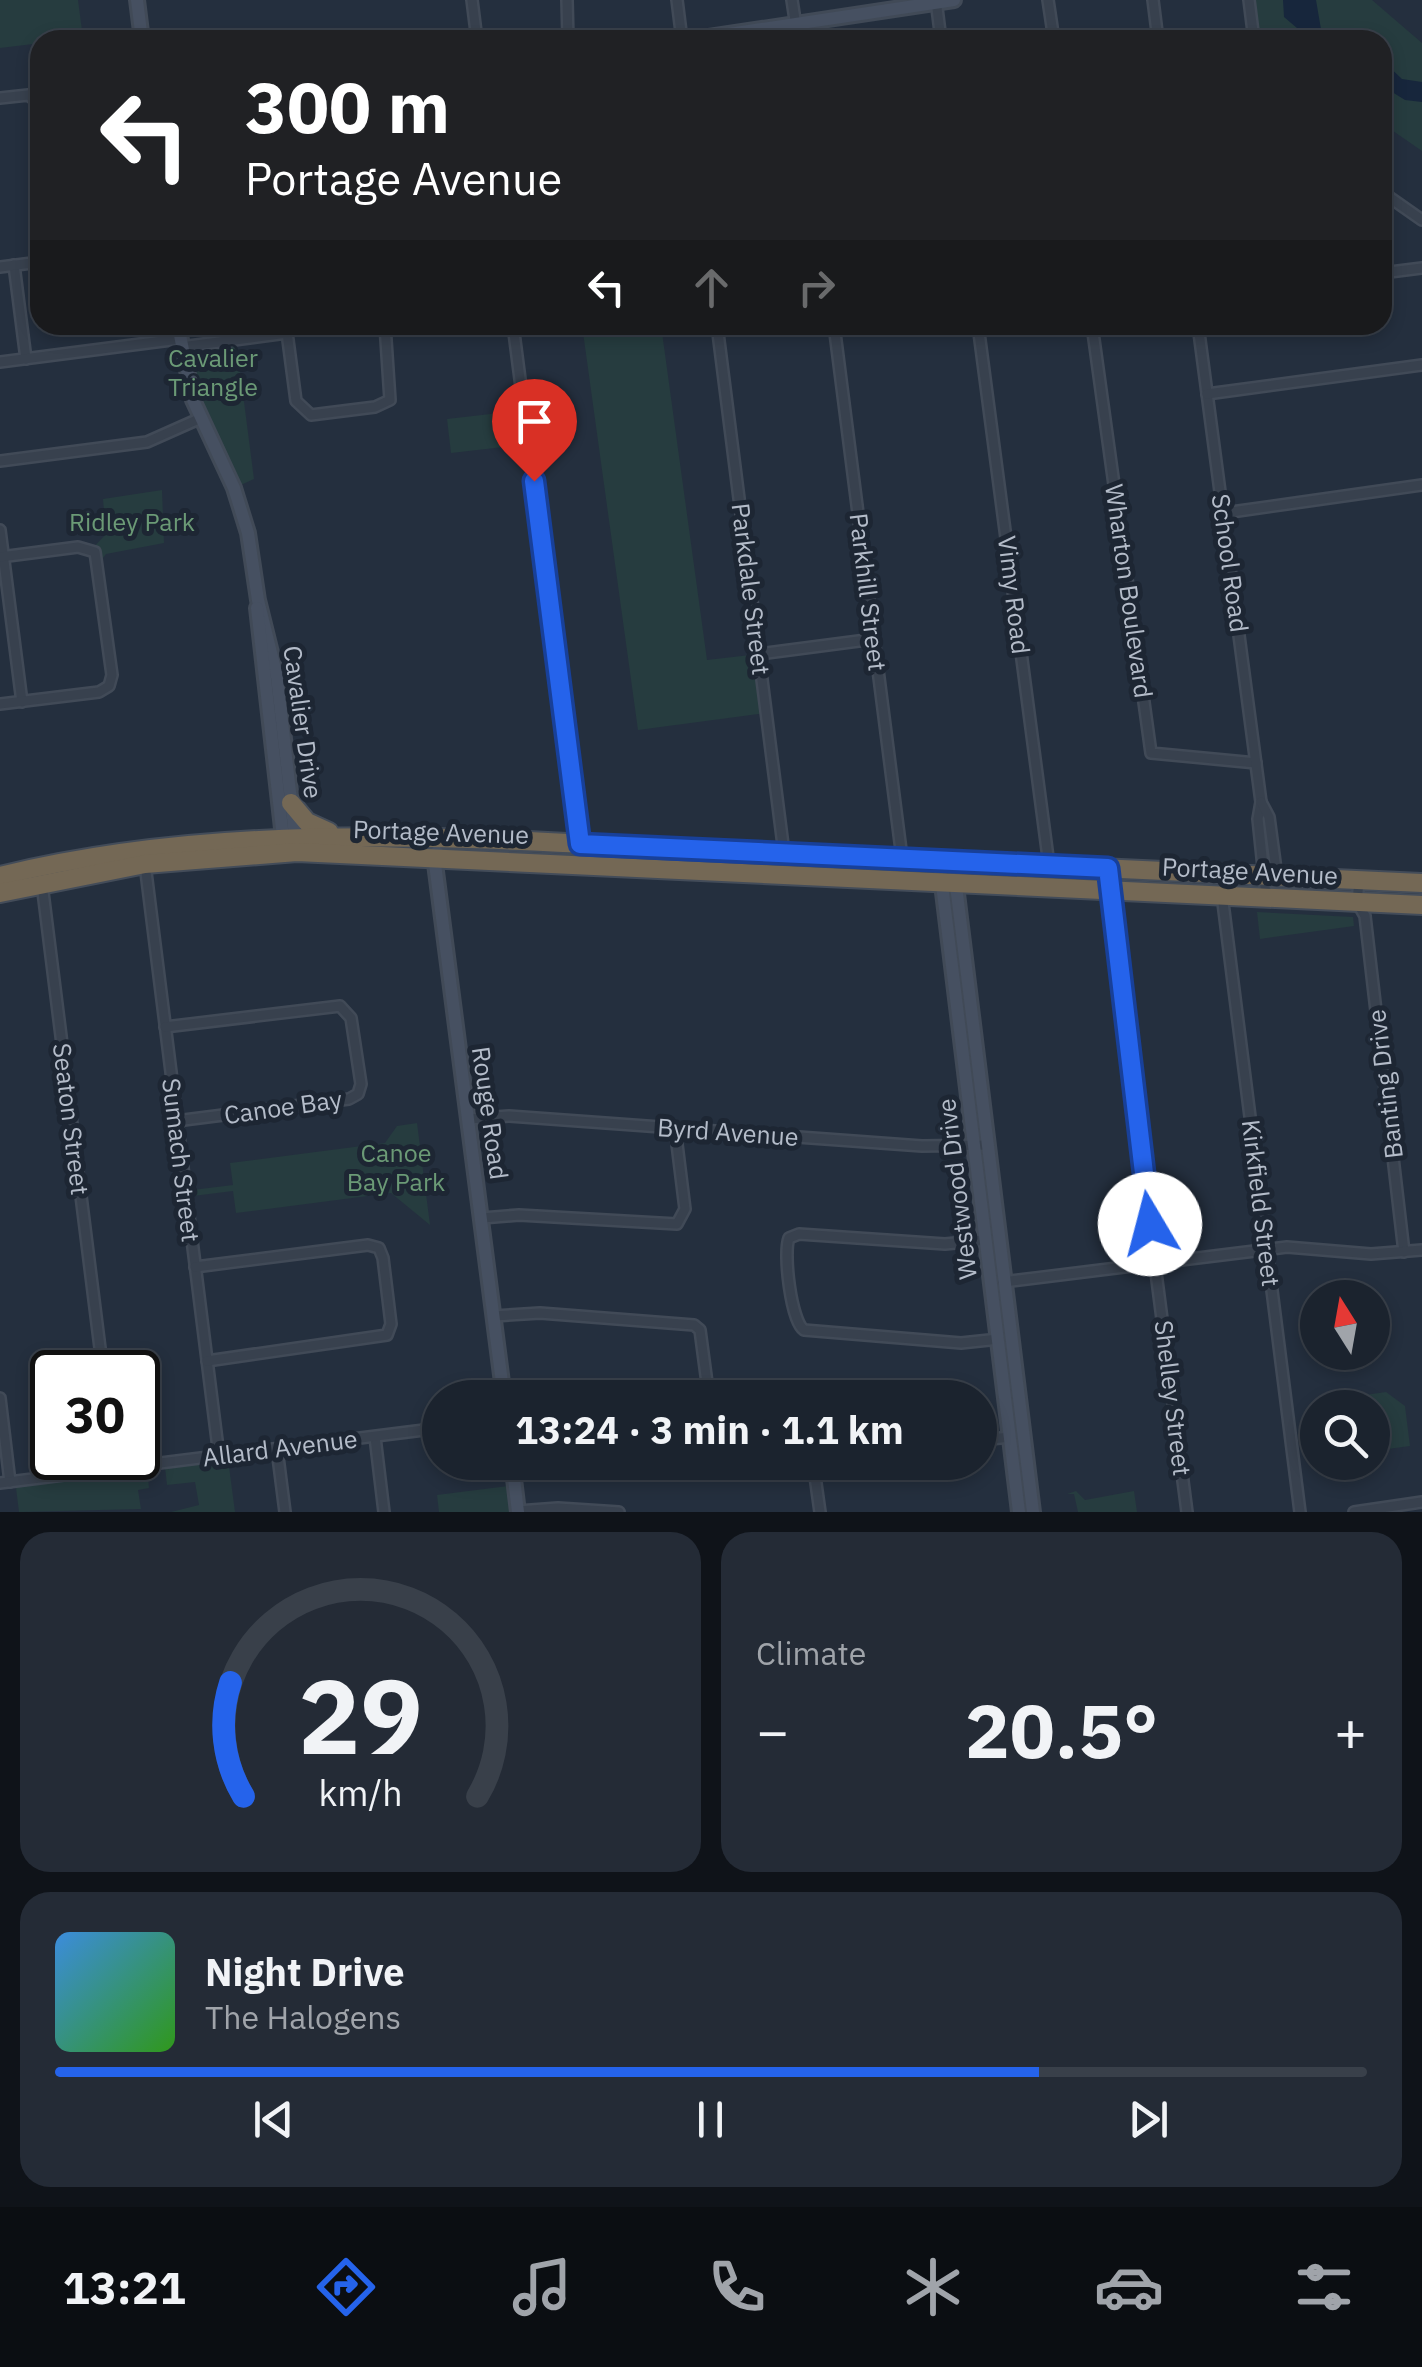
<!DOCTYPE html>
<meta charset="utf-8">
<style>
body{margin:0;font-family:"IBM Plex Sans",sans-serif;background:#242b36;color:#f1f3f6;height:100vh;display:flex;flex-direction:column;font-size:38px;white-space:nowrap}
*{box-sizing:border-box;margin:0}
p{font-size:32px;color:#a0a4aa}
.icon{flex:none;width:55px;height:55px;fill:none;stroke:currentColor;stroke-width:2;stroke-linecap:round;stroke-linejoin:round}
.map{position:relative;height:1512px;overflow:hidden}
.drawer{display:flex;flex-direction:column;gap:20px;padding:20px;background:#0f1319;flex:1}
.drawer>*{flex:none}
.hud{position:absolute;left:30px;top:30px;width:1362px;height:305px;border-radius:30px;box-shadow:0 5px 15px #0003,0 0 0 2px #39404a;background:#202124;color:#fff;overflow:hidden}
.needle{width:65px;rotate:349deg}
.controls{position:absolute;left:1300px;top:1280px;display:grid;gap:20px}
.controls a{display:grid;place-items:center;width:90px;height:90px;border-radius:50%;background:#1b232e;box-shadow:0 5px 15px #0003,0 0 0 2px #39404a;font-size:50px}
.speed{position:absolute;left:30px;top:1350px;display:flex;gap:20px;font-size:50px;font-weight:700;text-align:center}
.speed>*{display:grid;place-content:center;width:130px;height:130px;border-radius:50%;background:#1b232e;box-shadow:0 5px 15px #0003,0 0 0 2px #39404a;line-height:1}
.speed .limit{border:5px solid #111;border-radius:15px;background:#fff;color:#111}
.pin{position:absolute;display:grid;place-items:center;width:85px;height:85px;color:#fff;margin:-102px -42px;border-radius:50% 50% 50% 0;rotate:-45deg;box-shadow:0 0 10px #0007}
.pin .icon{rotate:45deg}
.me{position:absolute;width:110px;margin:-55px;rotate:352deg;stroke-linejoin:round;filter:drop-shadow(0 0 8px #0008)}
.turn{display:flex;align-items:center;gap:35px;height:210px;padding:0 50px;font-size:45px}
.turn .icon{width:130px;height:130px;stroke-width:2.5}
.turn b{display:block;font-size:70px;line-height:85px}
.lanes{display:flex;align-items:center;height:95px;padding:0 50px;background:#0003;justify-content:center;gap:50px;direction:ltr}
.lanes .off{opacity:.35}
.big{font-size:75px;font-weight:700;line-height:1.1}
.drawer .card{flex:1;display:flex;flex-direction:column;justify-content:center;gap:15px;min-width:0;padding:0 35px;border-radius:30px;background:#242b36}
.drawer .dial{align-items:center;gap:0}
.dial svg{height:260px;overflow:visible;fill:none;stroke:#39404a;stroke-width:7;stroke-linecap:round;text-anchor:middle}
.dial text{fill:#f1f3f6;stroke:none}
.song{display:flex;align-items:center;gap:30px}
.cover{width:120px;height:120px;border-radius:15px;background:linear-gradient(135deg,hsl(210 70% 55%),hsl(110 70% 35%))}
.played{height:10px;border-radius:5px;background:linear-gradient(90deg,#2563eb 75%,#39404a 75%)}
.keys{display:flex;justify-content:space-around;direction:ltr}
.heat{display:flex;justify-content:space-between;align-items:center;font-size:55px;direction:ltr}
.drawer .tiles{flex:1;display:grid;gap:20px;grid-template-columns:1fr 1fr}
.card:last-child{grid-column:span 2}
.trip{position:absolute;left:422px;top:1380px;width:575px;height:100px;border-radius:50px;background:#1b232e;box-shadow:0 5px 15px #0003,0 0 0 2px #39404a;font-weight:700;line-height:100px;text-align:center}
.menu{display:flex;height:160px;justify-content:space-around;align-items:center;background:#0b0e12;color:#a0a4aa}
.menu .icon{width:70px;height:70px}
.menu .selected{color:#2563eb}
.menu b{font-size:45px;color:#f1f3f6}
.map>svg:first-child{display:block}
</style>
<div class="map">
<svg width="1422" height="1512" viewBox="0 0 1422 1512">
<rect width="100%" height="100%" fill="#242f3e"/>
<!-- green -->
<g fill="#263c3f">
<polygon points="0,0 78,0 83,38 0,48"/>
<polygon points="1249,0 1372,0 1422,43 1422,151 1383,124 1382,40 1254,40"/>
<polygon points="582,325 661,325 707,660 759,654 766,713 638,730"/>
<polygon points="236,340 254,479 234,488 193,400 181,347"/>
<polygon points="524,410 529,444 451,453 447,419"/>
<polygon points="162,490 164,543 106,554 99,563 92,549 106,534 103,499"/>
<polygon points="1257,912 1353,917 1354,926 1260,939"/>
<polygon points="417,1123 430,1225 391,1193 236,1213 233,1191 185,1197 184,1191 233,1185 230,1163 385,1143 397,1126"/>
<polygon points="1386,1392 1405,1406 1410,1446 1373,1451 1372,1408 1345,1407 1344,1398"/>
<polygon points="228,1459 235,1512 171,1512 199,1505 195,1482 167,1485 165,1467"/>
<polygon points="147,1469 149,1488 138,1490 141,1509 19,1512 16,1488 20,1485"/>
<polygon points="508,1486 512,1512 439,1512 437,1495"/>
<polygon points="1076,1491 1085,1500 1134,1491 1137,1512 1078,1512 1074,1494 1067,1494"/>
</g>
<!-- water -->
<g fill="#17263c">
<polygon points="1283,0 1316,0 1322,35 1348,40 1311,40 1284,17"/>
<polygon points="1382,60 1402,79 1422,82 1422,102 1405,100 1384,87"/>
</g>
<g fill="none" stroke-linecap="round" stroke-linejoin="round">
<defs>
<g id="street">
<polyline points="472,0 477,40"/>
<polyline points="567,0 568,40"/>
<polyline points="677,0 682,40"/>
<polyline points="792,0 798,40"/>
<polyline points="936,0 941,40"/>
<polyline points="1048,0 1054,40"/>
<polyline points="1153,0 1158,40"/>
<polyline points="1249,0 1254,40"/>
<polyline points="0,98 28,95 40,104"/>
<polyline points="1382,192 1422,220"/>
<polyline points="14,265 26,359"/>
<polyline points="0,267 40,262"/>
<polyline points="1382,273 1422,268"/>
<polyline points="286,325 296,401 311,415 375,407 390,400 385,325"/>
<polyline points="513,325 580,843"/>
<polyline points="717,325 784,853"/>
<polyline points="834,325 902,858"/>
<polyline points="978,325 1049,865"/>
<polyline points="1092,325 1151,753 1256,763"/>
<polyline points="1198,325 1261,802 1258,819 1266,896"/>
<polyline points="181,347 287,333"/>
<polyline points="0,362 179,339"/>
<polyline points="1207,394 1422,365"/>
<polyline points="0,461 147,442 201,418"/>
<polyline points="1224,513 1422,485"/>
<polyline points="0,530 22,702"/>
<polyline points="0,557 78,547 95,552 112,675 109,686 99,692 0,704"/>
<polyline points="759,654 874,639"/>
<polyline points="1261,802 1269,817 1277,877"/>
<polyline points="145,864 219,1456"/>
<polyline points="1359,881 1357,902 1365,916 1404,1252"/>
<polyline points="42,884 103,1372"/>
<polyline points="1110,890 1118,979 1187,1512"/>
<polyline points="1222,895 1300,1512"/>
<polyline points="165,1027 340,1006 351,1018 361,1084 358,1094 349,1099 176,1121"/>
<polyline points="468,1119 509,1116 922,1146 988,1145"/>
<polyline points="482,1218 519,1215 677,1224 685,1209 675,1128"/>
<path d="M986,1240l-41,4 -146,-10 -10,4c-6,15 2,83 15,92l157,13 38,-4"/>
<polyline points="195,1267 368,1245 379,1248 383,1258 391,1324 387,1335 207,1361"/>
<polyline points="1003,1282 1287,1247 1371,1254 1422,1250"/>
<polyline points="494,1316 540,1313 694,1325 700,1330 709,1398"/>
<polyline points="0,1398 10,1482"/>
<polyline points="375,1437 384,1512"/>
<polyline points="980,1440 1011,1437"/>
<polyline points="277,1449 285,1512"/>
<polyline points="813,1462 820,1512"/>
<polyline points="0,1483 440,1428"/>
<polyline points="518,1511 558,1508 619,1512"/>
<polyline points="1354,1512 1422,1502"/>
</g>
<g id="secondary">
<polyline points="137,0 142,40"/>
<polyline points="481,40 531,40"/>
<polyline points="689,40 954,0"/>
<polyline points="178,325 193,400 234,488 248,533 258,600 277,677 296,845"/>
<polyline points="257,608 284,846"/>
<polyline points="437,852 434,856 504,1398"/>
<polyline points="939,860 1019,1512"/>
<polyline points="953,861 1033,1512"/>
<polyline points="512,1462 518,1512"/>
</g>
<g id="highway">
<polyline points="291,803 307,822 329,832"/>
<path d="M0,876c227,-56 459,-38 691,-27 244,11 487,23 731,34"/>
<polyline points="0,893 145,864 297,852 1422,905"/>
</g>
</defs>
<!-- street casing -->
<use href="#street" stroke="#414a57" stroke-width="14"/>
<!-- secondary casing -->
<use href="#secondary" stroke="#414a57" stroke-width="18"/>
<!-- highway casing -->
<use href="#highway" stroke="#434c59" stroke-width="22"/>
<!-- street -->
<use href="#street" stroke="#38414e" stroke-width="9"/>
<!-- secondary -->
<use href="#secondary" stroke="#465061" stroke-width="12"/>
<!-- highway -->
<use href="#highway" stroke="#746855" stroke-width="18"/>
</g>
<g fill="none" stroke-linecap="round" stroke-linejoin="round">
<defs>
<polyline id="route" points="534,481 580,844 1108,868 1150,1224"/>
</defs>
<!-- route casing -->
<use href="#route" stroke="#184099" stroke-width="25"/>
<!-- route -->
<use href="#route" stroke="#2563eb" stroke-width="18"/>
</g>
<g text-anchor="middle" stroke-width="10" stroke-linejoin="round" paint-order="stroke">
<!-- park labels -->
<g font-size="25" fill="#6b9a76" stroke="#1d2633">
<text x="213" y="367">Cavalier<tspan x="213" dy="29">Triangle</tspan></text>
<text x="132" y="531">Ridley Park</text>
<text x="396" y="1162">Canoe<tspan x="396" dy="29">Bay Park</tspan></text>
</g>
<!-- street labels -->
<g font-size="25" fill="#b4bcc9" stroke="#1d2633">
<text transform="translate(1230 563) rotate(82)" y="9">School Road</text>
<text transform="translate(751 589) rotate(83)" y="9">Parkdale Street</text>
<text transform="translate(1129 591) rotate(82)" y="9">Wharton Boulevard</text>
<text transform="translate(868 592) rotate(83)" y="9">Parkhill Street</text>
<text transform="translate(1014 595) rotate(83)" y="9">Vimy Road</text>
<text transform="translate(303 722) rotate(82)" y="9">Cavalier Drive</text>
<text transform="translate(441 832) rotate(2)" y="9">Portage Avenue</text>
<text transform="translate(1250 871) rotate(3)" y="9">Portage Avenue</text>
<text transform="translate(1385 1084) rotate(-97)" y="9">Banting Drive</text>
<text transform="translate(283 1107) rotate(-8)" y="9">Canoe Bay</text>
<text transform="translate(490 1113) rotate(82)" y="9">Rouge Road</text>
<text transform="translate(71 1119) rotate(83)" y="9">Seaton Street</text>
<text transform="translate(728 1132) rotate(4)" y="9">Byrd Avenue</text>
<text transform="translate(181 1160) rotate(83)" y="9">Sumach Street</text>
<text transform="translate(957 1189) rotate(-97)" y="9">Westwood Drive</text>
<text transform="translate(1261 1203) rotate(83)" y="9">Kirkfield Street</text>
<text transform="translate(1173 1398) rotate(83)" y="9">Shelley Street</text>
<text transform="translate(280 1448) rotate(-7)" y="9">Allard Avenue</text>
</g>
</g>
</svg>
<div class="controls">
<a><svg class="needle" viewBox="-14 -14 28 28"><path d="M0-13l5 13h-10z" fill="#e53935"/><path d="M0 13l5-13h-10z" fill="#a0a4aa"/></svg></a>
<a><svg class="icon" aria-label="search" viewBox="0 0 24 24"><circle cx="10" cy="10" r="6"/><path d="M15 15l6 6"/></svg></a>
</div>
<div class="speed"><div class="limit">30</div></div>
<div class="pin" style="left:534px;top:481px;background:#d93025"><svg class="icon" aria-label="arrive" viewBox="0 0 24 24"><path d="M6 21V4h12l-3 4 3 4H6"/></svg></div>
<svg class="me" style="left:1150px;top:1224px" viewBox="-20 -20 40 40"><circle r="19" fill="#fff"/><path d="M0-13L10 11 0 6-10 11z" fill="#2563eb"/></svg>
<div class="trip">13:24 · 3 min · 1.1 km</div>
<div class="hud">
<div class="turn"><svg class="icon" aria-label="left" viewBox="0 0 24 24"><path d="M17 20v-9H6M10 6l-5 5 5 5"/></svg><div><b>300 m</b>Portage Avenue</div></div>
<div class="lanes"><svg class="icon" aria-label="left" viewBox="0 0 24 24"><path d="M17 20v-9H6M10 6l-5 5 5 5"/></svg><svg class="icon off" aria-label="ahead" viewBox="0 0 24 24"><path d="M12 20V5M6 11l6-6 6 6"/></svg><svg class="icon off" aria-label="right" viewBox="0 0 24 24"><path d="M7 20v-9h11M14 6l5 5-5 5"/></svg></div>
</div>
</div>
<section class="drawer">
<div class="tiles">
<div class="card dial"><svg viewBox="0 0 100 80">
<path d="M14 69A42 42 0 1 1 86 69"/>
<path d="M14 69A42 42 0 0 1 10 34" stroke="#2563eb"/>
<text x="50" y="56" font-size="32" font-weight="700">29</text>
<text x="50" y="72" font-size="11">km/h</text>
</svg></div>
<div class="card"><p>Climate</p>
<div class="heat"><a>−</a><b class="big">20.5°</b><a>+</a></div>
</div>
<div class="card">
<div class="song"><i class="cover"></i><div><b>Night Drive</b><p>The Halogens</p></div></div>
<div class="played"></div>
<div class="keys"><svg class="icon" aria-label="previous" viewBox="0 0 24 24"><path d="M18 5L8 12l10 7zM5 5v14"/></svg><svg class="icon" aria-label="pause" viewBox="0 0 24 24"><path d="M8 5v14M16 5v14"/></svg><svg class="icon" aria-label="next" viewBox="0 0 24 24"><path d="M6 5l10 7-10 7zM19 5v14"/></svg></div>
</div>
</div>
</section>
<nav class="menu">
<b>13:21</b>
<svg class="icon selected" aria-label="directions" viewBox="0 0 24 24"><path d="M12 3l9 9-9 9-9-9zM9 14v-3h6M13 9l2 2-2 2"/></svg>
<svg class="icon" aria-label="music" viewBox="0 0 24 24"><path d="M9 18V5l10-2v13"/><circle cx="6" cy="18" r="3"/><circle cx="16" cy="16" r="3"/></svg>
<svg class="icon" aria-label="phone" viewBox="0 0 24 24"><path d="M5 4h4l2 5-3 2q2 4 5 5l2-3 5 2v4C11 20 4 13 5 4z"/></svg>
<svg class="icon" aria-label="climate" viewBox="0 0 24 24"><path d="M12 3v18M4 7l16 10M4 17L20 7"/></svg>
<svg class="icon" aria-label="car" viewBox="0 0 24 24"><path d="M5 17H2v-5l4-1 3-4h7l3 4 3 1v5h-3M9 17h6M6 11h13"/><circle cx="7" cy="17" r="2"/><circle cx="17" cy="17" r="2"/></svg>
<svg class="icon" aria-label="filters" viewBox="0 0 24 24"><path d="M4 7h16M4 17h16"/><circle cx="9" cy="7" r="2"/><circle cx="15" cy="17" r="2"/></svg>
</nav>
